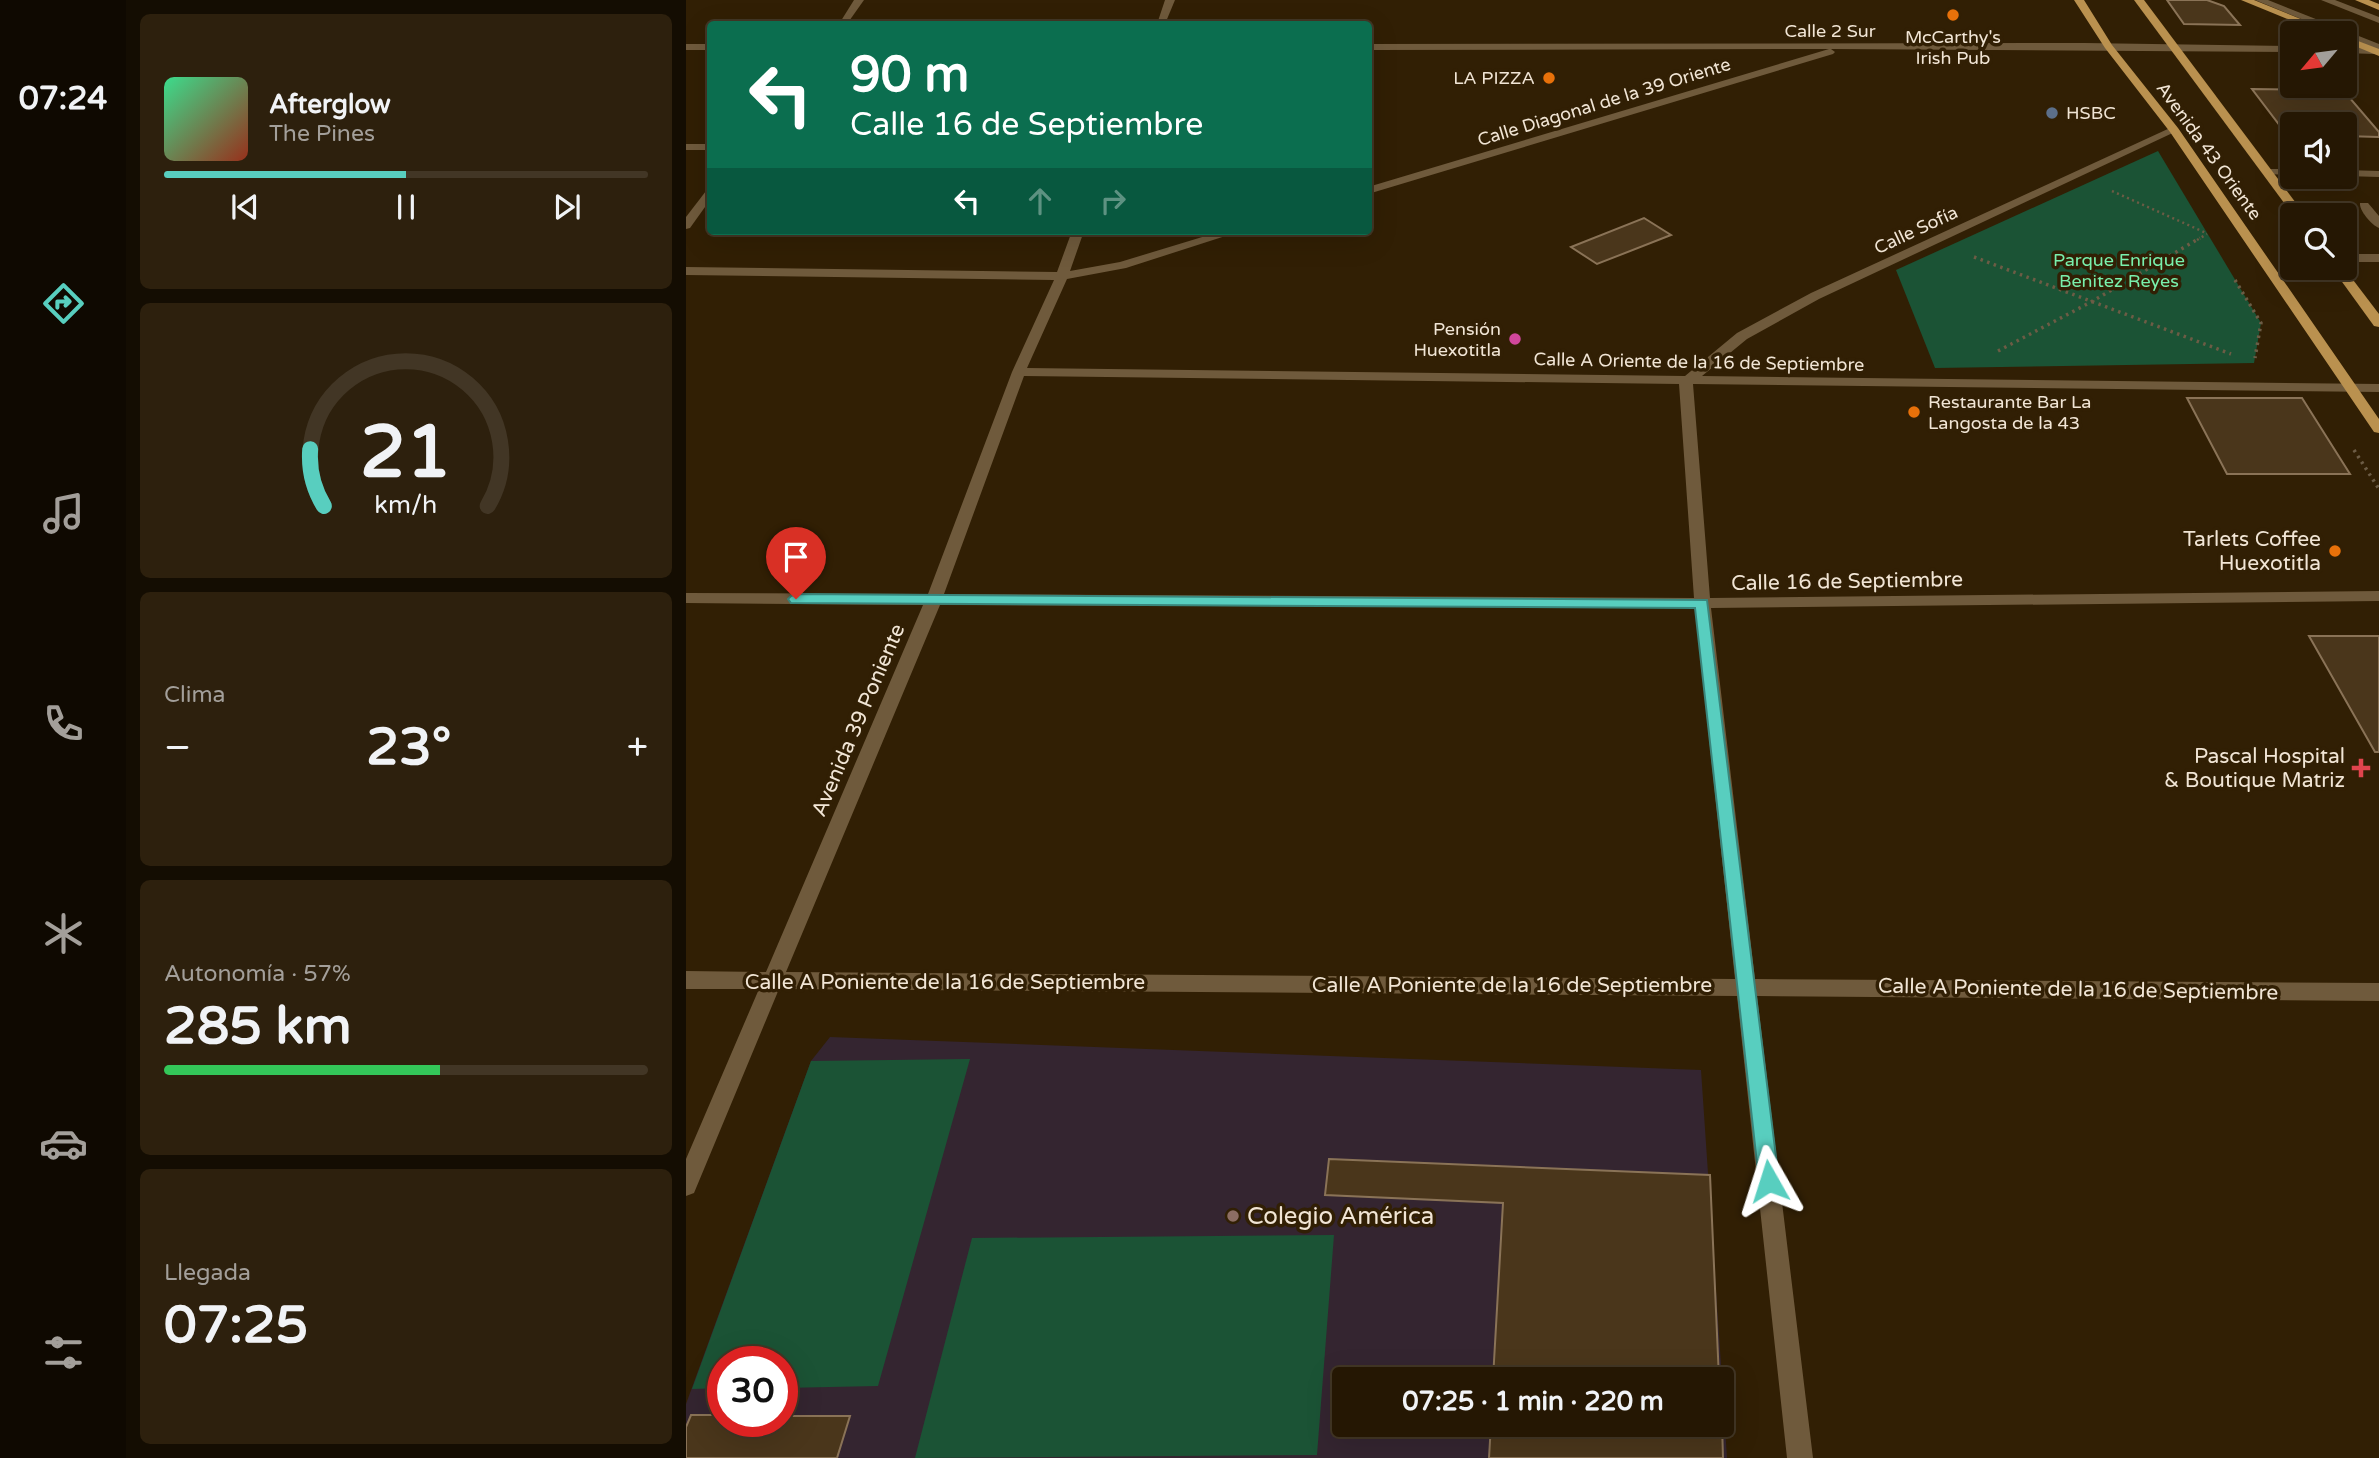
<!DOCTYPE html>
<html lang="es">
<meta charset="utf-8">
<style>
body{margin:0;font-family:"Varela Round",sans-serif;background:#2d200d;color:#f1f3f6;height:100vh;display:flex;flex-direction:column;font-size:26px;white-space:nowrap}
*{box-sizing:border-box;margin:0}
p{font-size:23px;color:#a39f9a}
.icon{flex:none;width:38px;height:38px;fill:none;stroke:currentColor;stroke-width:2;stroke-linecap:round;stroke-linejoin:round}
.map{position:relative;flex:1;overflow:hidden}
.panel{display:flex;flex-direction:column;gap:14px;padding:14px;background:#140d02;width:560px}
.panel>*{flex:none}
.top-card{position:absolute;left:21px;top:21px;width:665px;height:214px;border-radius:7px;box-shadow:0 7px 28px #0002,0 0 0 2px #423625;background:#0b6e4f;color:#fff;overflow:hidden}
.needle{width:46px;rotate:241deg}
.controls{position:absolute;left:1594px;top:21px;display:grid;gap:14px}
.controls a{display:grid;place-items:center;width:77px;height:77px;border-radius:7px;background:#251703;box-shadow:0 7px 28px #0002,0 0 0 2px #423625;font-size:35px}
.speed{position:absolute;left:21px;top:1346px;display:flex;gap:14px;font-size:35px;font-weight:700;text-align:center}
.speed>*{display:grid;place-content:center;width:91px;height:91px;border-radius:50%;background:#251703;box-shadow:0 7px 28px #0002,0 0 0 2px #423625;line-height:1}
.speed .limit{border:10px solid #d22;background:#fff;color:#111}
.pin{position:absolute;display:grid;place-items:center;width:60px;height:60px;color:#fff;margin:-72px -30px;border-radius:50% 50% 50% 0;rotate:-45deg;box-shadow:0 0 7px #0007}
.pin .icon{rotate:45deg}
.me{position:absolute;width:77px;margin:-38px;rotate:354deg;stroke-linejoin:round;filter:drop-shadow(0 0 5px #0008)}
.turn{display:flex;align-items:center;gap:24px;height:147px;padding:0 28px;font-size:32px}
.turn .icon{width:91px;height:91px;stroke-width:2.5}
.turn b{display:block;font-size:49px;line-height:60px}
.lanes{display:flex;align-items:center;height:66px;padding:0 28px;background:#0003;justify-content:center;gap:35px;direction:ltr}
.lanes .off{opacity:.35}
.big{font-size:52px;font-weight:700;line-height:1.1}
.panel .widget{flex:1;display:flex;flex-direction:column;justify-content:center;gap:10px;min-width:0;padding:0 24px;border-radius:10px;background:#2d200d}
.panel .dial{align-items:center;gap:0}
.dial svg{height:182px;overflow:visible;fill:none;stroke:#423625;stroke-width:7;stroke-linecap:round;text-anchor:middle}
.dial text{fill:#f1f3f6;stroke:none}
.song{display:flex;align-items:center;gap:21px}
.cover{width:84px;height:84px;border-radius:10px;background:linear-gradient(135deg,hsl(150 70% 55%),hsl(10 70% 35%))}
.played{height:7px;border-radius:4px;background:linear-gradient(90deg,#58cebf 50%,#423625 50%)}
.keys{display:flex;justify-content:space-around;direction:ltr}
.heat{display:flex;justify-content:space-between;align-items:center;font-size:38px;direction:ltr}
.charge{height:10px;border-radius:5px;background:linear-gradient(90deg,#34c759 57%,#423625 0)}
.trip{position:absolute;left:646px;top:1367px;width:402px;height:70px;border-radius:7px;background:#251703;box-shadow:0 7px 28px #0002,0 0 0 2px #423625;font-weight:700;line-height:70px;text-align:center}
main{display:flex;flex:1;min-height:0}
.menu{display:flex;flex-direction:column;width:126px;justify-content:space-around;align-items:center;background:#0f0901;color:#a39f9a}
.menu .icon{width:49px;height:49px}
.menu .active{color:#58cebf}
.menu b{font-size:32px;color:#f1f3f6}
.map>svg:first-child{display:block}
</style>
<main>
<nav class="menu">
<b>07:24</b>
<svg class="icon active" aria-label="directions" viewBox="0 0 24 24"><path d="M12 3l9 9-9 9-9-9zM9 14v-3h6M13 9l2 2-2 2"/></svg>
<svg class="icon" aria-label="music" viewBox="0 0 24 24"><path d="M9 18V5l10-2v13"/><circle cx="6" cy="18" r="3"/><circle cx="16" cy="16" r="3"/></svg>
<svg class="icon" aria-label="phone" viewBox="0 0 24 24"><path d="M5 4h4l2 5-3 2q2 4 5 5l2-3 5 2v4C11 20 4 13 5 4z"/></svg>
<svg class="icon" aria-label="climate" viewBox="0 0 24 24"><path d="M12 3v18M4 7l16 10M4 17L20 7"/></svg>
<svg class="icon" aria-label="car" viewBox="0 0 24 24"><path d="M5 17H2v-5l4-1 3-4h7l3 4 3 1v5h-3M9 17h6M6 11h13"/><circle cx="7" cy="17" r="2"/><circle cx="17" cy="17" r="2"/></svg>
<svg class="icon" aria-label="filters" viewBox="0 0 24 24"><path d="M4 7h16M4 17h16"/><circle cx="9" cy="7" r="2"/><circle cx="15" cy="17" r="2"/></svg>
</nav>
<section class="panel">
<div class="widget">
<div class="song"><i class="cover"></i><div><b>Afterglow</b><p>The Pines</p></div></div>
<div class="played"></div>
<div class="keys"><svg class="icon" aria-label="previous" viewBox="0 0 24 24"><path d="M18 5L8 12l10 7zM5 5v14"/></svg><svg class="icon" aria-label="pause" viewBox="0 0 24 24"><path d="M8 5v14M16 5v14"/></svg><svg class="icon" aria-label="next" viewBox="0 0 24 24"><path d="M6 5l10 7-10 7zM19 5v14"/></svg></div>
</div>
<div class="widget dial"><svg viewBox="0 0 100 80">
<path d="M14 69A42 42 0 1 1 86 69"/>
<path d="M14 69A42 42 0 0 1 8 44" stroke="#58cebf"/>
<text x="50" y="56" font-size="32" font-weight="700">21</text>
<text x="50" y="72" font-size="11">km/h</text>
</svg></div>
<div class="widget"><p>Clima</p>
<div class="heat"><a>−</a><b class="big">23°</b><a>+</a></div>
</div>
<div class="widget"><p>Autonomía · 57%</p><b class="big">285 km</b><div class="charge"></div></div>
<div class="widget"><p>Llegada</p><b class="big">07:25</b></div>
</section>
<div class="map">
<svg width="1693" height="1458" viewBox="0 0 1693 1458">
<rect width="100%" height="100%" fill="#311f04"/>
<!-- education -->
<path fill="#342530" fill-rule="evenodd" d="M144,1037l871,33 21,309h-378v45h378v-44l5,78h-1041v-54l125,-343zM37,1362h59v59h-59z"/>
<!-- green -->
<g fill="#1b5335">
<polygon points="1472,151 1575,323 1568,363 1249,368 1210,270"/>
<polygon points="284,1059 192,1386 96,1388 96,1362 37,1362 37,1388 6,1389 125,1061"/>
<polygon points="648,1235 631,1455 229,1458 286,1238"/>
</g>
<!-- building -->
<g fill="#4a361b" stroke="#8a7357" stroke-width="2">
<polygon points="1481,0 1521,0 1538,6 1554,25 1498,24"/>
<polygon points="1566,89 1657,90 1693,132 1693,137 1659,136 1659,124 1606,124 1606,136 1601,135"/>
<polygon points="958,218 985,235 911,264 885,247"/>
<polygon points="1501,398 1616,398 1664,474 1541,474"/>
<polygon points="1623,636 1693,636 1693,752 1689,752"/>
<polygon points="643,1159 1024,1175 1033,1379 807,1379 817,1203 639,1195"/>
<polygon points="5,1415 37,1415 37,1421 96,1421 96,1416 164,1416 151,1458 0,1458 0,1427"/>
<polygon points="805,1424 1036,1424 1037,1458 803,1458"/>
</g>
<g fill="none" stroke-linecap="round" stroke-linejoin="round">
<!-- path-far1 -->
<g stroke="#6c5c45" stroke-width="2.5" stroke-dasharray="2 3.5" stroke-linecap="butt">
<polyline points="1426,191 1520,233"/>
<polyline points="1511,240 1521,234"/>
</g>
<!-- path -->
<g stroke="#6c5c45" stroke-width="3.5" stroke-dasharray="2.5 4.5" stroke-linecap="butt">
<polyline points="1288,257 1545,354"/>
<polyline points="1549,280 1575,323 1569,358"/>
<polyline points="1312,351 1405,302 1514,238"/>
<polyline points="1668,450 1693,489"/>
</g>
<!-- minor -->
<g fill="#6f5a3c" fill-rule="evenodd">
<polygon points="168,0 178,0 161,24 153,24"/>
<polygon points="479,0 489,0 479,24 471,24"/>
<polygon points="1569,0 1582,0 1693,44 1693,51 1688,54 1659,53 1659,47 1687,48 1659,36 1659,33 1650,33"/>
<polygon points="1635,0 1649,0 1693,17 1693,23"/>
<polygon points="1399,43 1606,46 1606,52 1145,49 1149,52 1147,54 682,194 682,187 1143,49 682,50 682,44"/>
<rect x="0" y="44" width="24" height="6"/>
<path d="M1484,128l9,2 -360,169 -72,40 -45,37 677,8v8l-686,-8 17,214 669,-7v10l-668,7 44,371 624,4v18l-622,-5 56,462h-26l-50,-462 -958,-7 -85,204 -8,3v-37l73,-170h-73v-18l80,1 157,-367 -237,-2v-10l242,1 84,-222 42,-92 -368,-5v-8l371,5 15,-41h12l-14,40 50,-9 102,-31h19l-115,37 -59,11 -40,89 658,8 52,-43 74,-40zM338,376l655,8 15,214 -750,-4zM254,605l755,3 40,371 -949,-7z"/>
<rect x="0" y="144" width="24" height="6"/>
<polygon points="1581,169 1606,169 1606,175 1577,174 1577,170"/>
<polygon points="1659,170 1693,171 1693,177 1659,176"/>
<polygon points="24,190 24,200 4,228 0,229 0,217 20,191"/>
<path d="M1674,203h8l11,13v12c-8,-3 -20,-18 -19,-25z"/>
<rect x="1659" y="254" width="34" height="8"/>
</g>
<!-- major -->
<g fill="#ba914f" fill-rule="evenodd">
<polygon points="1388,0 1398,0 1426,45 1492,128 1693,419 1693,433 1688,432 1484,132 1419,48"/>
<polygon points="1448,0 1458,0 1619,215 1607,215"/>
<polygon points="1555,0 1568,0 1649,33 1636,33"/>
<polygon points="1669,0 1683,0 1693,4 1693,10"/>
<polygon points="1659,36 1693,49 1693,56 1659,42"/>
<polygon points="1646,268 1658,268 1693,314 1693,327 1688,326"/>
</g>
</g>
<!-- route -->
<polygon fill="#58cebf" stroke="#39867c" stroke-width="2" points="110,594 1021,600 1093,1181 1090,1187 1083,1190 1076,1187 1073,1181 1009,608 105,603 102,599 105,596"/>
<!-- markers -->
<g fill="#e8710a" stroke="#311f04" stroke-width="2.5">
<circle cx="1267" cy="15" r="7"/>
<circle cx="863" cy="78" r="7"/>
<circle cx="1228" cy="412" r="7"/>
<circle cx="1649" cy="551" r="7"/>
</g>
<circle fill="#5c6f8a" stroke="#311f04" stroke-width="2.5" cx="1366" cy="113" r="7"/>
<circle fill="#d1479c" stroke="#311f04" stroke-width="2.5" cx="829" cy="339" r="7"/>
<path fill="#e0444e" stroke="#311f04" stroke-width="2.5" d="M1671.5 757.5h7v7h7v7h-7v7h-7v-7h-7v-7h7z"/>
<circle fill="#8d6e63" stroke="#311f04" stroke-width="2.5" cx="547" cy="1216" r="7"/>
<g text-anchor="middle" stroke-width="7" stroke-linejoin="round" paint-order="stroke">
<!-- far-street labels -->
<g font-size="18" fill="#f1e5d5" stroke="#311f04">
<text x="1144" y="37">Calle 2 Sur</text>
<text transform="translate(918 102) rotate(-17)" y="6">Calle Diagonal de la 39 Oriente</text>
<text transform="translate(1523 151) rotate(54)" y="6">Avenida 43 Oriente</text>
<text transform="translate(1230 230) rotate(-25)" y="6">Calle Sofía</text>
<text transform="translate(1013 362) rotate(1)" y="6">Calle A Oriente de la 16 de Septiembre</text>
</g>
<!-- far-poi labels -->
<g font-size="18" fill="#f1e5d5" stroke="#311f04" text-anchor="end">
<text x="1267" y="43" text-anchor="middle">McCarthy's<tspan x="1267" dy="21">Irish Pub</tspan></text>
<text x="849" y="84">LA PIZZA</text>
<text x="1380" y="119" text-anchor="start">HSBC</text>
<text x="815" y="335">Pensión<tspan x="815" dy="21">Huexotitla</tspan></text>
<text x="1242" y="408" text-anchor="start">Restaurante Bar La<tspan x="1242" dy="21">Langosta de la 43</tspan></text>
</g>
<!-- far-park labels -->
<g font-size="18" fill="#79f0ac" stroke="#311f04">
<text x="1433" y="266">Parque Enrique<tspan x="1433" dy="21">Benitez Reyes</tspan></text>
</g>
<!-- poi labels -->
<g font-size="21" fill="#f1e5d5" stroke="#311f04" text-anchor="end">
<text x="1635" y="546">Tarlets Coffee<tspan x="1635" dy="24">Huexotitla</tspan></text>
<text x="1659" y="763">Pascal Hospital<tspan x="1659" dy="24">&amp; Boutique Matriz</tspan></text>
</g>
<!-- street labels -->
<g font-size="21" fill="#f1e5d5" stroke="#311f04">
<text transform="translate(1161 581) rotate(-1)" y="7">Calle 16 de Septiembre</text>
<text transform="translate(172 720) rotate(-67)" y="7">Avenida 39 Poniente</text>
<text x="259" y="989">Calle A Poniente de la 16 de Septiembre</text>
<text x="826" y="992">Calle A Poniente de la 16 de Septiembre</text>
<text transform="translate(1392 989) rotate(1)" y="7">Calle A Poniente de la 16 de Septiembre</text>
</g>
<!-- near-poi labels -->
<g font-size="24" fill="#f1e5d5" stroke="#311f04" text-anchor="start">
<text x="561" y="1224">Colegio América</text>
</g>
</g>
</svg>
<div class="controls">
<a><svg class="needle" viewBox="-14 -14 28 28"><path d="M0-13l5 13h-10z" fill="#e53935"/><path d="M0 13l5-13h-10z" fill="#a39f9a"/></svg></a>
<a><svg class="icon" aria-label="sound" viewBox="0 0 24 24"><path d="M4 9h4l5-4v14l-5-4H4zM17 9q2 3 0 6"/></svg></a>
<a><svg class="icon" aria-label="search" viewBox="0 0 24 24"><circle cx="10" cy="10" r="6"/><path d="M15 15l6 6"/></svg></a>
</div>
<div class="speed"><div class="limit">30</div></div>
<div class="pin" style="left:110px;top:599px;background:#d93025"><svg class="icon" aria-label="arrive" viewBox="0 0 24 24"><path d="M6 21V4h12l-3 4 3 4H6"/></svg></div>
<svg class="me" style="left:1083px;top:1181px" viewBox="-20 -20 40 40"><path d="M0-17L14 15 0 8-14 15z" fill="#58cebf" stroke="#fff" stroke-width="4"/></svg>
<div class="trip">07:25 · 1 min · 220 m</div>
<div class="top-card">
<div class="turn"><svg class="icon" aria-label="left" viewBox="0 0 24 24"><path d="M17 20v-9H6M10 6l-5 5 5 5"/></svg><div><b>90 m</b>Calle 16 de Septiembre</div></div>
<div class="lanes"><svg class="icon" aria-label="left" viewBox="0 0 24 24"><path d="M17 20v-9H6M10 6l-5 5 5 5"/></svg><svg class="icon off" aria-label="ahead" viewBox="0 0 24 24"><path d="M12 20V5M6 11l6-6 6 6"/></svg><svg class="icon off" aria-label="right" viewBox="0 0 24 24"><path d="M7 20v-9h11M14 6l5 5-5 5"/></svg></div>
</div>
</div>
</main>
